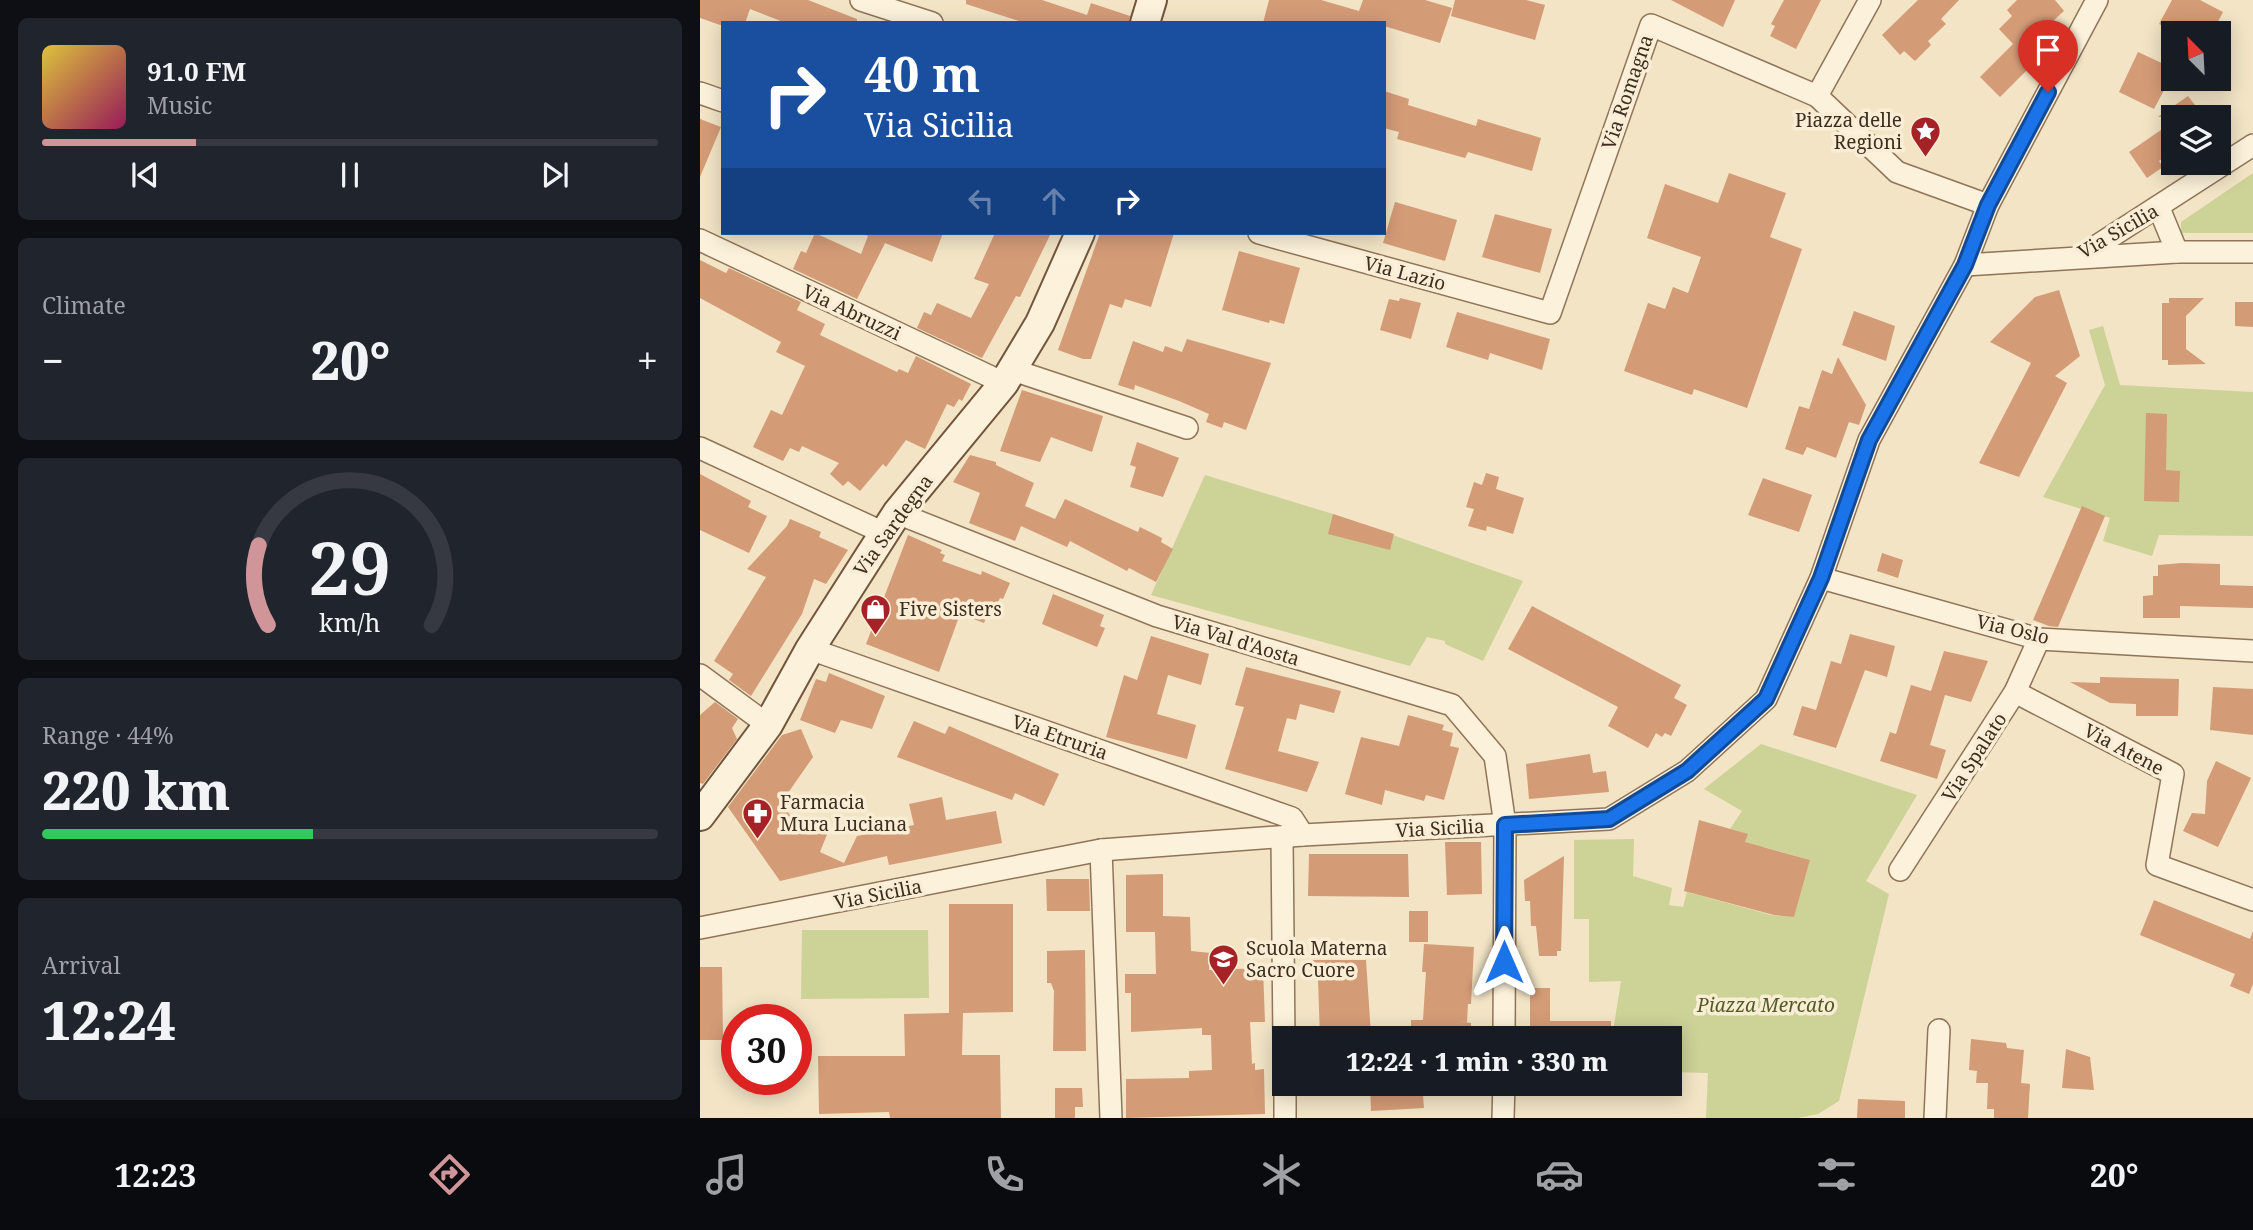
<!DOCTYPE html>
<meta charset="utf-8">
<style>
body{margin:0;font-family:"Noto Serif",serif;background:#20242c;color:#f1f3f6;height:100vh;display:flex;flex-direction:column;font-size:26px;white-space:nowrap}
*{box-sizing:border-box;margin:0}
p{font-size:23px;color:#9ea1a6}
.icon{flex:none;width:38px;height:38px;fill:none;stroke:currentColor;stroke-width:2;stroke-linecap:round;stroke-linejoin:round}
.map{position:relative;flex:1;overflow:hidden}
.sheet{display:flex;flex-direction:column;gap:18px;padding:18px;background:#0d0f14;width:700px}
.sheet>*{flex:none}
.top-card{position:absolute;left:21px;top:21px;width:665px;height:214px;border-radius:0px;box-shadow:0 4px 18px #0003;background:#1a4fa0;color:#fff;overflow:hidden}
.needle{width:46px;rotate:336deg}
.controls{position:absolute;left:1461px;top:21px;display:grid;gap:14px}
.controls a{display:grid;place-items:center;width:70px;height:70px;border-radius:0px;background:#171b24;box-shadow:0 4px 18px #0003;font-size:35px}
.speed{position:absolute;left:21px;top:1004px;display:flex;gap:14px;font-size:35px;font-weight:700;text-align:center}
.speed>*{display:grid;place-content:center;width:91px;height:91px;border-radius:50%;background:#171b24;box-shadow:0 4px 18px #0003;line-height:1}
.speed .limit{border:10px solid #d22;background:#fff;color:#111}
.pin{position:absolute;display:grid;place-items:center;width:60px;height:60px;color:#fff;margin:-72px -30px;border-radius:50% 50% 50% 0;rotate:-45deg;box-shadow:0 0 7px #0007}
.pin .icon{rotate:45deg}
.me{position:absolute;width:77px;margin:-38px;rotate:0deg;stroke-linejoin:round;filter:drop-shadow(0 0 5px #0008)}
.turn{display:flex;align-items:center;gap:24px;height:147px;padding:0 28px;font-size:32px}
.turn .icon{width:91px;height:91px;stroke-width:2.5}
.turn b{display:block;font-size:49px;line-height:60px}
.lanes{display:flex;align-items:center;height:66px;padding:0 28px;background:#0003;justify-content:center;gap:35px;direction:ltr}
.lanes .off{opacity:.35}
.big{font-size:52px;font-weight:800;line-height:1.1}
.sheet .tile{flex:1;display:flex;flex-direction:column;justify-content:center;gap:10px;min-width:0;padding:0 24px;border-radius:10px;background:#20242c}
.sheet .dial{align-items:center;gap:0}
.dial svg{height:182px;overflow:visible;fill:none;stroke:#363941;stroke-width:7;stroke-linecap:round;text-anchor:middle}
.dial text{fill:#f1f3f6;stroke:none}
.song{display:flex;align-items:center;gap:21px}
.cover{width:84px;height:84px;border-radius:10px;background:linear-gradient(135deg,hsl(50 70% 55%),hsl(330 70% 35%))}
.played{height:7px;border-radius:4px;background:linear-gradient(90deg,#cf9599 25%,#363941 25%)}
.keys{display:flex;justify-content:space-around;direction:ltr}
.heat{display:flex;justify-content:space-between;align-items:center;font-size:38px;direction:ltr}
.charge{height:10px;border-radius:5px;background:linear-gradient(90deg,#34c759 44%,#363941 0)}
.trip{position:absolute;left:572px;top:1026px;width:410px;height:70px;border-radius:0px;background:#171b24;box-shadow:0 4px 18px #0003;font-weight:800;line-height:70px;text-align:center}
.dock{display:flex;height:112px;justify-content:space-around;align-items:center;background:#090b0e;color:#9ea1a6}
.dock .icon{width:49px;height:49px}
.dock .on{color:#cf9599}
.dock b{font-size:32px;color:#f1f3f6}
main{display:flex;flex:1;min-height:0}
.map>svg:first-child{display:block}
</style>
<main>
<section class="sheet">
<div class="tile">
<div class="song"><i class="cover"></i><div><b>91.0 FM</b><p>Music</p></div></div>
<div class="played"></div>
<div class="keys"><svg class="icon" aria-label="previous" viewBox="0 0 24 24"><path d="M18 5L8 12l10 7zM5 5v14"/></svg><svg class="icon" aria-label="pause" viewBox="0 0 24 24"><path d="M8 5v14M16 5v14"/></svg><svg class="icon" aria-label="next" viewBox="0 0 24 24"><path d="M6 5l10 7-10 7zM19 5v14"/></svg></div>
</div>
<div class="tile"><p>Climate</p>
<div class="heat"><a>−</a><b class="big">20°</b><a>+</a></div>
</div>
<div class="tile dial"><svg viewBox="0 0 100 80">
<path d="M14 69A42 42 0 1 1 86 69"/>
<path d="M14 69A42 42 0 0 1 10 34" stroke="#cf9599"/>
<text x="50" y="56" font-size="32" font-weight="700">29</text>
<text x="50" y="72" font-size="11">km/h</text>
</svg></div>
<div class="tile"><p>Range · 44%</p><b class="big">220 km</b><div class="charge"></div></div>
<div class="tile"><p>Arrival</p><b class="big">12:24</b></div>
</section>
<div class="map">
<svg width="1553" height="1118" viewBox="0 0 1553 1118">
<rect width="100%" height="100%" fill="#f2e4c5"/>
<!-- green -->
<g fill="#cdd297">
<polygon points="1553,173 1553,233 1481,233 1481,222"/>
<polygon points="1403,326 1420,385 1553,392 1553,536 1459,535 1452,556 1403,541 1410,518 1343,497 1405,385 1389,330"/>
<polygon points="505,475 633,514 823,581 783,661 745,644 745,641 727,637 710,666 451,595"/>
<polygon points="1061,744 1217,795 1166,881 1189,894 1139,1101 1118,1114 1098,1118 1006,1118 1008,1073 970,1072 970,1038 912,1038 921,981 889,982 889,919 874,919 874,840 934,839 933,876 972,888 969,905 983,907 987,892 1071,915 1094,917 1110,860 1064,847 1042,852 1047,834 1030,829 1042,811 1004,789"/>
<polygon points="102,930 228,930 229,998 101,999"/>
</g>
<!-- building -->
<g fill="#d49b77">
<polygon points="0,0 108,0 157,19 157,23 86,23 50,9 45,23 23,23 23,26 0,18"/>
<polygon points="266,0 342,0 387,15 391,3 430,16 429,23 325,23 266,4"/>
<polygon points="569,0 621,0 659,11 663,0 725,0 752,8 740,43 684,26 684,23 563,23"/>
<polygon points="755,0 826,0 845,5 835,40 751,16"/>
<polygon points="971,0 1035,0 1023,27"/>
<polygon points="1084,0 1121,0 1096,49 1070,36 1075,26 1071,24"/>
<polygon points="1218,0 1259,0 1241,19 1246,24 1228,41 1231,45 1215,61 1204,51 1200,55 1182,35"/>
<polygon points="1317,0 1355,0 1364,11 1335,37 1341,43 1327,56 1334,63 1300,97 1280,77 1313,44 1299,29 1312,16 1307,10"/>
<polygon points="1472,0 1500,0 1523,12 1512,33 1477,33 1459,24"/>
<polygon points="1438,52 1466,65 1465,74 1471,77 1454,109 1419,92"/>
<polygon points="684,91 709,99 708,105 776,126 778,119 841,138 832,171 768,152 765,158 697,139 699,132 684,128"/>
<polygon points="1488,96 1504,117 1458,117"/>
<polygon points="0,119 21,127 0,177"/>
<polygon points="1474,121 1474,151 1459,161 1463,167 1447,178 1429,152"/>
<polygon points="1029,173 1086,193 1070,237 1102,249 1047,408 994,389 992,395 924,371 948,303 965,309 973,287 988,293 1001,257 947,238 965,184 1018,203"/>
<polygon points="695,202 757,220 745,261 683,243"/>
<polygon points="795,214 852,229 840,273 782,257"/>
<polygon points="115,233 161,254 168,236 162,233 243,233 232,262 185,243 157,299 93,269 101,251 106,253"/>
<polygon points="295,233 351,233 320,297 316,296 282,358 217,328 224,312 231,315 237,303 271,318 289,284 274,279"/>
<polygon points="400,233 474,233 451,307 425,299 422,308 410,304 391,359 383,359 358,350"/>
<polygon points="539,251 600,268 584,324 570,320 569,323 522,310"/>
<polygon points="0,260 26,273 29,268 101,302 97,310 125,324 120,335 197,372 199,369 208,373 216,356 271,384 262,401 259,399 254,407 247,404 225,449 206,440 186,467 183,464 160,491 148,481 143,486 130,474 139,463 102,446 99,452 90,448 83,461 53,447 71,410 82,415 105,366 76,352 81,342 0,298"/>
<polygon points="1359,290 1380,356 1355,376 1367,383 1319,477 1279,463 1331,363 1290,342 1335,297"/>
<polygon points="700,298 721,303 711,339 680,330 689,299 699,301"/>
<polygon points="1469,298 1504,298 1486,316 1486,349 1506,364 1468,365 1468,360 1462,360 1462,303 1469,303"/>
<polygon points="1535,302 1553,302 1553,327 1535,326"/>
<polygon points="1154,311 1195,326 1186,361 1142,345"/>
<polygon points="757,312 850,339 842,370 790,353 788,360 746,347"/>
<polygon points="487,339 571,363 546,430 524,422 522,428 506,422 509,414 479,401 435,385 434,390 418,385 433,341 463,352 465,346 482,352"/>
<polygon points="1138,357 1166,405 1159,425 1149,422 1136,458 1107,447 1103,455 1085,449 1099,406 1109,409 1122,370 1132,374"/>
<polygon points="322,390 403,416 392,452 351,437 340,462 300,451"/>
<polygon points="1446,413 1467,414 1466,470 1480,471 1479,502 1444,501"/>
<polygon points="437,442 479,458 463,497 430,487 436,467 430,465"/>
<polygon points="270,455 296,462 296,465 334,483 325,506 355,519 365,499 438,532 440,527 462,538 461,542 473,549 456,582 429,568 427,571 370,541 367,547 321,526 315,541 269,523 280,493 253,482"/>
<polygon points="786,473 799,477 796,489 824,498 813,534 787,526 786,531 768,526 774,509 766,507 774,482 782,485"/>
<polygon points="0,474 51,501 48,507 67,516 49,553 0,530"/>
<polygon points="1063,478 1112,495 1099,532 1048,515"/>
<polygon points="1382,506 1405,516 1358,627 1349,626 1333,620"/>
<polygon points="633,514 694,534 690,550 628,534"/>
<polygon points="90,519 121,532 119,537 148,550 126,584 114,579 102,614 51,696 29,680 33,674 14,661 66,577 47,569 87,526"/>
<polygon points="208,535 242,550 240,553 245,555 242,561 281,575 282,571 310,583 303,599 300,598 293,612 289,610 284,623 260,614 239,672 166,644"/>
<polygon points="1182,553 1203,560 1198,578 1177,571"/>
<polygon points="1482,563 1520,564 1520,585 1553,586 1553,608 1480,606 1480,618 1443,618 1443,596 1453,595 1453,576 1458,576 1458,565"/>
<polygon points="353,594 404,615 400,626 405,628 397,647 342,624"/>
<polygon points="832,606 981,685 974,698 987,705 971,736 965,733 962,737 956,733 948,748 908,726 918,707 808,649"/>
<polygon points="1150,634 1195,646 1187,677 1165,670 1136,748 1093,735 1102,706 1116,710 1131,661 1141,664"/>
<polygon points="451,636 509,654 501,685 468,675 457,714 496,725 487,759 406,737 424,675 437,680"/>
<polygon points="1244,651 1288,661 1271,702 1245,695 1230,745 1246,750 1237,779 1180,761 1190,732 1196,734 1211,685 1231,691"/>
<polygon points="546,667 641,691 634,713 600,704 596,720 587,718 578,751 619,762 607,792 525,769 544,707 535,705"/>
<polygon points="129,673 185,696 172,729 141,720 135,733 100,720 116,679 126,682"/>
<polygon points="1400,677 1479,679 1478,716 1436,716 1436,704 1410,703 1370,682 1400,683"/>
<polygon points="1513,687 1553,689 1553,735 1510,730"/>
<polygon points="15,702 38,719 32,728 37,739 3,784 0,783 0,715"/>
<polygon points="708,715 744,725 742,730 753,733 750,746 759,748 744,800 726,795 724,801 685,790 682,805 645,794 661,737 699,746"/>
<polygon points="214,721 245,734 249,726 359,774 344,806 315,793 312,800 197,757"/>
<polygon points="101,729 113,757 81,803 102,831 130,827 120,852 144,863 157,836 214,825 209,804 242,797 246,820 296,811 302,843 189,865 187,856 80,881 28,807 82,735"/>
<polygon points="890,754 893,773 906,771 909,792 829,799 826,764"/>
<polygon points="1516,761 1551,778 1518,847 1483,831 1492,813 1505,814 1507,781"/>
<polygon points="999,820 1048,834 1045,842 1110,860 1094,917 1074,915 984,891"/>
<polygon points="745,842 781,842 782,894 747,895"/>
<polygon points="609,854 708,854 709,897 608,896"/>
<polygon points="864,856 861,951 857,951 857,956 839,956 836,926 831,926 830,901 825,901 824,880"/>
<polygon points="463,874 463,916 490,917 491,951 511,953 509,970 563,968 565,1022 550,1022 552,1064 555,1063 555,1070 564,1069 565,1114 426,1118 426,1079 489,1078 489,1071 512,1070 511,1035 502,1035 502,1028 431,1032 431,993 425,993 425,974 456,974 455,932 426,932 426,875"/>
<polygon points="346,879 389,879 390,911 347,911"/>
<polygon points="1454,900 1550,939 1553,931 1553,984 1549,994 1530,986 1535,974 1440,935"/>
<polygon points="249,904 313,904 313,1012 263,1013 262,1055 300,1055 301,1118 190,1118 189,1112 119,1114 118,1056 205,1056 204,1014 249,1013"/>
<rect x="709" y="911" width="19" height="31"/>
<polygon points="724,944 774,947 771,1004 768,1004 767,1022 759,1021 771,1023 771,1038 711,1038 711,1020 723,1020 726,972 722,972"/>
<polygon points="385,950 386,1051 353,1051 354,991 351,983 347,983 347,951"/>
<polygon points="613,960 666,960 671,1035 620,1038 618,979 613,979"/>
<polygon points="0,967 22,967 23,1040 0,1040"/>
<polygon points="830,988 850,988 850,1021 911,1021 911,1038 830,1038"/>
<polygon points="1271,1039 1306,1043 1307,1048 1324,1050 1321,1083 1330,1084 1328,1118 1294,1118 1294,1109 1287,1109 1288,1083 1276,1083 1277,1071 1269,1070"/>
<polygon points="1366,1049 1390,1057 1394,1090 1362,1088"/>
<polygon points="670,1083 722,1083 724,1108 671,1111"/>
<polygon points="355,1088 382,1088 383,1107 375,1107 375,1118 355,1118"/>
<polygon points="1158,1099 1205,1101 1205,1118 1157,1118"/>
</g>
<g fill="none" stroke-linecap="round" stroke-linejoin="round">
<defs>
<g id="street">
<polyline points="161,0 232,23"/>
<polyline points="0,93 23,101"/>
<polyline points="1117,96 1170,0"/>
<polyline points="1459,208 1477,252"/>
<polyline points="559,233 850,313 951,25 1117,96 1197,172 1288,205"/>
<polyline points="0,240 304,383"/>
<polyline points="1381,256 1553,145"/>
<polyline points="1265,265 1477,252 1553,252"/>
<polyline points="313,370 487,428"/>
<polyline points="0,448 184,533"/>
<polyline points="197,513 457,616 752,705 795,756 805,825 804,1038"/>
<polyline points="1121,578 1339,639 1553,651"/>
<polyline points="110,649 592,818 603,835"/>
<polyline points="0,675 68,725"/>
<polyline points="1315,692 1473,774 1457,865 1553,900"/>
<polyline points="582,838 584,1042"/>
<polyline points="401,850 411,1118"/>
<polyline points="1200,870 1315,692 1339,639"/>
<polyline points="0,928 401,850 603,835 909,819 987,771 1066,699 1121,578 1169,440 1265,265 1288,205 1397,0"/>
<polyline points="585,1083 585,1118"/>
<polyline points="803,1118 804,1083"/>
<polyline points="1235,1118 1239,1030"/>
</g>
<g id="secondary">
<polyline points="445,23 452,0"/>
<polyline points="0,816 68,725 110,649 197,513 304,383 340,323 380,233"/>
</g>
</defs>
<!-- street casing -->
<use href="#street" stroke="#907459" stroke-width="24"/>
<!-- secondary casing -->
<use href="#secondary" stroke="#72553c" stroke-width="32"/>
<!-- street -->
<use href="#street" stroke="#fcf1da" stroke-width="21"/>
<!-- secondary -->
<use href="#secondary" stroke="#fcf1da" stroke-width="28"/>
</g>
<g fill="none" stroke-linecap="round" stroke-linejoin="round">
<defs>
<polyline id="route" points="804,962 805,825 909,819 987,771 1066,699 1121,578 1169,440 1265,265 1288,205 1348,92"/>
</defs>
<!-- route casing -->
<use href="#route" stroke="#114b97" stroke-width="18"/>
<!-- route -->
<use href="#route" stroke="#1a73e8" stroke-width="12"/>
</g>
<!-- icons -->
<defs>
<symbol id="sight-pin" viewBox="-11 -11 22 30"><path d="M0 17L-7.5 6A9.5 9.5 0 1 1 7.5 6Z" fill="#a52227" stroke="#f9eed5"/><path d="M0-6L1.8-2.2L6-1.7L2.9 1.2L3.7 5.4L0 3.3L-3.7 5.4L-2.9 1.2L-6-1.7L-1.8-2.2Z" fill="#fff"/></symbol>
<symbol id="shop-pin" viewBox="-11 -11 22 30"><path d="M0 17L-7.5 6A9.5 9.5 0 1 1 7.5 6Z" fill="#a52227" stroke="#f9eed5"/><path d="M-5-2.5h2.3a2.7 3.5 0 0 1 5.4 0H5L5.5 6h-11ZM-1.5-2.5h3a1.5 2.3 0 0 0-3 0Z" fill="#fff"/></symbol>
<symbol id="pharmacy-pin" viewBox="-11 -11 22 30"><path d="M0 17L-7.5 6A9.5 9.5 0 1 1 7.5 6Z" fill="#a52227" stroke="#f9eed5"/><path d="M-2-6h4v4h4v4h-4v4h-4v-4h-4v-4h4Z" fill="#fff"/></symbol>
<symbol id="school-pin" viewBox="-11 -11 22 30"><path d="M0 17L-7.5 6A9.5 9.5 0 1 1 7.5 6Z" fill="#a52227" stroke="#f9eed5"/><path d="M0-5L7-2L0 1L-7-2ZM-4 1L0 2.5L4 1V4Q0 6-4 4Z" fill="#fff"/></symbol>
</defs>
<g fill-rule="evenodd">
<use href="#sight-pin" x="1208" y="114" width="35" height="47"/>
<use href="#shop-pin" x="158" y="592" width="35" height="47"/>
<use href="#pharmacy-pin" x="40" y="796" width="35" height="47"/>
<use href="#school-pin" x="506" y="942" width="35" height="47"/>
</g>
<g text-anchor="middle" stroke-width="7" stroke-linejoin="round" paint-order="stroke">
<!-- street labels -->
<g font-size="19" fill="#3e2d1e" stroke="#f9eed5">
<text transform="translate(927 92) rotate(-71)" y="7">Via Romagna</text>
<text transform="translate(1418 231) rotate(-30)" y="7">Via Sicilia</text>
<text transform="translate(705 273) rotate(15)" y="7">Via Lazio</text>
<text transform="translate(152 312) rotate(25)" y="7">Via Abruzzi</text>
<text transform="translate(193 525) rotate(-54)" y="7">Via Sardegna</text>
<text transform="translate(1313 629) rotate(13)" y="7">Via Oslo</text>
<text transform="translate(536 640) rotate(17)" y="7">Via Val d'Aosta</text>
<text transform="translate(360 737) rotate(19)" y="7">Via Etruria</text>
<text transform="translate(1424 749) rotate(28)" y="7">Via Atene</text>
<text transform="translate(1274 757) rotate(-57)" y="7">Via Spalato</text>
<text transform="translate(740 828) rotate(-3)" y="7">Via Sicilia</text>
<text transform="translate(178 894) rotate(-11)" y="7">Via Sicilia</text>
</g>
<!-- poi labels -->
<g font-size="19" fill="#3e2d1e" stroke="#f9eed5" text-anchor="start">
<text x="1202" y="127" text-anchor="end">Piazza delle<tspan x="1202" dy="22">Regioni</tspan></text>
<text x="199" y="616">Five Sisters</text>
<text x="80" y="809">Farmacia<tspan x="80" dy="22">Mura Luciana</tspan></text>
<text x="546" y="955">Scuola Materna<tspan x="546" dy="22">Sacro Cuore</tspan></text>
</g>
<!-- park labels -->
<g font-size="19" font-style="italic" fill="#505d23" stroke="#f9eed5">
<text x="1066" y="1012">Piazza Mercato</text>
</g>
</g>
</svg>
<div class="controls">
<a><svg class="needle" viewBox="-14 -14 28 28"><path d="M0-13l5 13h-10z" fill="#e53935"/><path d="M0 13l5-13h-10z" fill="#9ea1a6"/></svg></a>
<a><svg class="icon" aria-label="layers" viewBox="0 0 24 24"><path d="M12 4l9 5-9 5-9-5zM3 14l9 5 9-5"/></svg></a>
</div>
<div class="speed"><div class="limit">30</div></div>
<div class="pin" style="left:1348px;top:92px;background:#d93025"><svg class="icon" aria-label="arrive" viewBox="0 0 24 24"><path d="M6 21V4h12l-3 4 3 4H6"/></svg></div>
<svg class="me" style="left:804px;top:962px" viewBox="-20 -20 40 40"><path d="M0-17L14 15 0 8-14 15z" fill="#1a73e8" stroke="#fff" stroke-width="4"/></svg>
<div class="trip">12:24 · 1 min · 330 m</div>
<div class="top-card">
<div class="turn"><svg class="icon" aria-label="right" viewBox="0 0 24 24"><path d="M7 20v-9h11M14 6l5 5-5 5"/></svg><div><b>40 m</b>Via Sicilia</div></div>
<div class="lanes"><svg class="icon off" aria-label="left" viewBox="0 0 24 24"><path d="M17 20v-9H6M10 6l-5 5 5 5"/></svg><svg class="icon off" aria-label="ahead" viewBox="0 0 24 24"><path d="M12 20V5M6 11l6-6 6 6"/></svg><svg class="icon" aria-label="right" viewBox="0 0 24 24"><path d="M7 20v-9h11M14 6l5 5-5 5"/></svg></div>
</div>
</div>
</main>
<nav class="dock">
<b>12:23</b>
<svg class="icon on" aria-label="directions" viewBox="0 0 24 24"><path d="M12 3l9 9-9 9-9-9zM9 14v-3h6M13 9l2 2-2 2"/></svg>
<svg class="icon" aria-label="music" viewBox="0 0 24 24"><path d="M9 18V5l10-2v13"/><circle cx="6" cy="18" r="3"/><circle cx="16" cy="16" r="3"/></svg>
<svg class="icon" aria-label="phone" viewBox="0 0 24 24"><path d="M5 4h4l2 5-3 2q2 4 5 5l2-3 5 2v4C11 20 4 13 5 4z"/></svg>
<svg class="icon" aria-label="climate" viewBox="0 0 24 24"><path d="M12 3v18M4 7l16 10M4 17L20 7"/></svg>
<svg class="icon" aria-label="car" viewBox="0 0 24 24"><path d="M5 17H2v-5l4-1 3-4h7l3 4 3 1v5h-3M9 17h6M6 11h13"/><circle cx="7" cy="17" r="2"/><circle cx="17" cy="17" r="2"/></svg>
<svg class="icon" aria-label="filters" viewBox="0 0 24 24"><path d="M4 7h16M4 17h16"/><circle cx="9" cy="7" r="2"/><circle cx="15" cy="17" r="2"/></svg>
<b>20°</b>
</nav>
